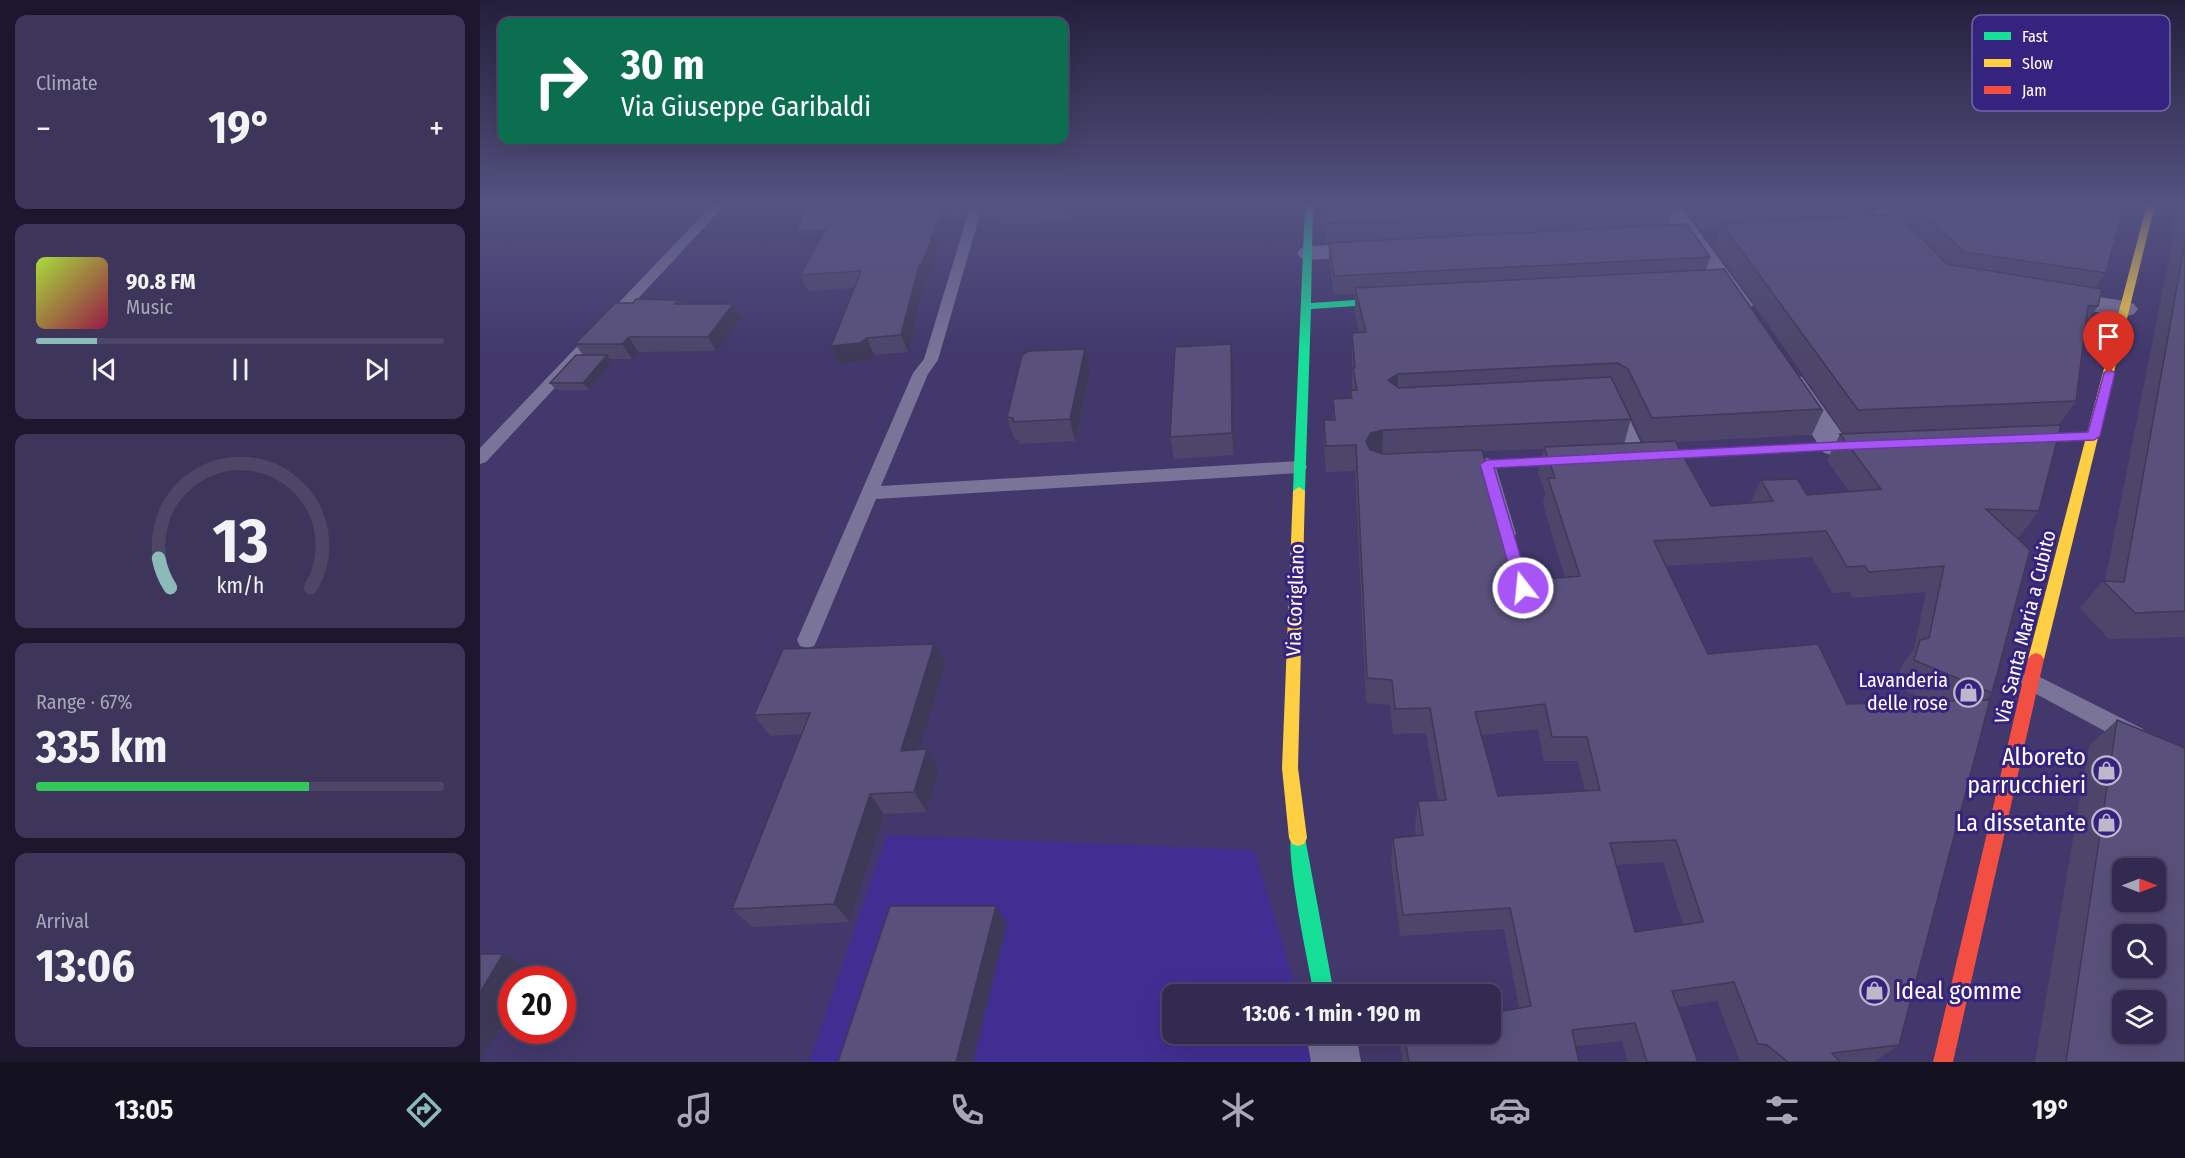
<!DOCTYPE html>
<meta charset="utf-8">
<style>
body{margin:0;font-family:"Fira Sans Condensed",sans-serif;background:#3d365a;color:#f1f3f6;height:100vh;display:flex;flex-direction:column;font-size:22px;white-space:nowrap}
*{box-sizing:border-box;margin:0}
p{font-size:20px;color:#a8a7b7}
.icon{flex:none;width:33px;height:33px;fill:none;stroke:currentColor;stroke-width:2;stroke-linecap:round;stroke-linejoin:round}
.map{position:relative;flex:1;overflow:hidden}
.details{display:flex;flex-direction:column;gap:15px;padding:15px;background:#1c172c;width:480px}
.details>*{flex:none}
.hud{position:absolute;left:18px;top:18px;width:570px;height:126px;border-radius:12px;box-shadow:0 6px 24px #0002,0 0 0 2px #4d4667;background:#0b6e4f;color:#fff;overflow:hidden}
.needle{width:39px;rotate:90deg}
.controls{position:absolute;left:1632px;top:858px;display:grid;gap:12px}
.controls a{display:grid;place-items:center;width:54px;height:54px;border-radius:12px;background:#322a50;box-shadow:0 6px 24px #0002,0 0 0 2px #4d4667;font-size:30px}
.speed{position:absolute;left:18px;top:966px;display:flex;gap:12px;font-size:30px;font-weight:700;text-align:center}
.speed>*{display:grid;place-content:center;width:78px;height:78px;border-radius:50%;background:#322a50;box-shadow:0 6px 24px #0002,0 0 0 2px #4d4667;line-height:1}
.speed .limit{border:9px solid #d22;background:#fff;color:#111}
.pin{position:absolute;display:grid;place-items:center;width:51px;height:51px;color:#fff;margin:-62px -26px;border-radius:50% 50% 50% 0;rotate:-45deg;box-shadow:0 0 6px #0007}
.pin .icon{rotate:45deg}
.me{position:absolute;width:66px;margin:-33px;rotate:344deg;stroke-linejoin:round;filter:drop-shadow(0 0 4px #0008)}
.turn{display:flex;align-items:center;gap:21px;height:126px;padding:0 24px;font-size:27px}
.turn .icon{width:78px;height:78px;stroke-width:2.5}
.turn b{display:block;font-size:42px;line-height:51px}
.big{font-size:45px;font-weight:700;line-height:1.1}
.details .card{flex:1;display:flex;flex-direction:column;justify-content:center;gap:9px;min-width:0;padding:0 21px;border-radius:12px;background:#3d365a}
.details .dial{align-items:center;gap:0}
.dial svg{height:156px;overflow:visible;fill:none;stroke:#4d4667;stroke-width:7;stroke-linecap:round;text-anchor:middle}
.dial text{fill:#f1f3f6;stroke:none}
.song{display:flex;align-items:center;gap:18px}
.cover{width:72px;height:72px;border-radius:9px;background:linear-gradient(135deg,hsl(80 70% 55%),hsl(340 70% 35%))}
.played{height:6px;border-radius:3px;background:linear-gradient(90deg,#8bbbb9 15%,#4d4667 15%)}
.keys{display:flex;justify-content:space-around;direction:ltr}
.heat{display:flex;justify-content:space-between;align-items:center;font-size:33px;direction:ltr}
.charge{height:9px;border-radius:4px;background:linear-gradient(90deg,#34c759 67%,#4d4667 0)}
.trip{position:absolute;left:682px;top:984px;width:339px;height:60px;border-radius:12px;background:#322a50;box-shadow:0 6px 24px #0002,0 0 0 2px #4d4667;font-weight:700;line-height:60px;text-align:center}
.tab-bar{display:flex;height:96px;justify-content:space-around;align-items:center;background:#141120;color:#a8a7b7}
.tab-bar .icon{width:42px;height:42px}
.tab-bar .active{color:#8bbbb9}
.tab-bar b{font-size:27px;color:#f1f3f6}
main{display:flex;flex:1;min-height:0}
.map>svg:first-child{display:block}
</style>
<main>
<section class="details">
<div class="card"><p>Climate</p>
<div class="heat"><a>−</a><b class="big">19°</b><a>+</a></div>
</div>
<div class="card">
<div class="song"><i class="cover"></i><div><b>90.8 FM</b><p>Music</p></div></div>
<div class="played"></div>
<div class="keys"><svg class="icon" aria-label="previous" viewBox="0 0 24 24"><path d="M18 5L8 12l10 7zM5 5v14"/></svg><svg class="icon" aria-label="pause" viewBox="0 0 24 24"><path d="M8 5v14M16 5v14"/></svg><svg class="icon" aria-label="next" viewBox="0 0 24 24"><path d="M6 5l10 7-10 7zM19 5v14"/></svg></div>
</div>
<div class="card dial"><svg viewBox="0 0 100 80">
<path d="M14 69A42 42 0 1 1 86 69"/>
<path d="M14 69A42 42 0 0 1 8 54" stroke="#8bbbb9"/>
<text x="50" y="56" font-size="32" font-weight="700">13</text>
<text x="50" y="72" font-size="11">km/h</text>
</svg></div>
<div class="card"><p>Range · 67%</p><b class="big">335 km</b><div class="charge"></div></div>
<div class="card"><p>Arrival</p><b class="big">13:06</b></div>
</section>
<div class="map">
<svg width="1705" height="1062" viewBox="0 0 1705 1062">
<rect width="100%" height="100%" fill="#42386b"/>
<!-- green -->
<polygon fill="#412e92" points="407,835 774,850 818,994 693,994 693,1034 831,1034 837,1062 329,1062"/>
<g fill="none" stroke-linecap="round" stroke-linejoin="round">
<!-- lane -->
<g fill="#7a7499" fill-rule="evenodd">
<polygon points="233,204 246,204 6,462 0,464 0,448"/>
<polygon points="491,204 503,204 458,360 448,374 401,486 819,461 825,463 827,467 825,471 819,473 396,499 337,640 334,646 327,648 320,646 317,640 433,373 444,359"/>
<polygon points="1137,404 1145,409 1167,456 1165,460 1153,460 1151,456 1129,409"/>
<polygon points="1007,458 1013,460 1015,464 1036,534 1033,539 1027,541 1021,539 1018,534 999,464 1001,460"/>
<polygon points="1550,672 1663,729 1666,736 1663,743 1655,745 1647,743 1543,687 1540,681 1543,675"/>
</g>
<!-- street -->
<g fill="#7a7499" fill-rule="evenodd">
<polygon points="1177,204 1199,204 1273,305 1269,310 1260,313 1251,310"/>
<polygon points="1380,204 1403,204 1441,243 1445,248 1441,253 1433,255 1425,253"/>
<polygon points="893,243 901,245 905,250 901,255 829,260 821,258 817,253 821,248 829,246"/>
<polygon points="1574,290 1645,301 1654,304 1658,309 1654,314 1645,317 1565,303 1561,298 1565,293"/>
<polygon points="1312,374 1322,377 1366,439 1370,446 1366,453 1355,456 1344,453 1298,383 1302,377"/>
<polygon points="826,1034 876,1034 881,1062 831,1062"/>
</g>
<!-- fast -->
<g fill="#16e098" fill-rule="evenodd">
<polygon points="825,204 833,204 831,303 920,297 925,300 920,303 831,309 825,491 819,495 813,491"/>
<polygon points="1399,440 1403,441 1405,444 1403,447 1157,460 1151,456 1157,452"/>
<path d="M818,830l6,2 30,162h-20c-5,-27 -30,-143 -22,-162z"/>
</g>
<!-- slow -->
<g fill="#ffcf43" fill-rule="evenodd">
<polygon points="1667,204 1675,204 1564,659 1561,663 1556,665 1551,663 1548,659"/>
<polygon points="1105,455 1111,459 1109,462 962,470 956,466 962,462"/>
<polygon points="819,487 825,491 818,768 827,838 824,844 818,846 812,844 809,838 802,768 813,491"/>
</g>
<!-- jam -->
<g fill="#f24e42" fill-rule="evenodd">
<polygon points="1614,432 1620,436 1618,439 1534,443 1528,439 1534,435"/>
<polygon points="1556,653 1561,655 1564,659 1473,1062 1453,1062 1548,659 1551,655"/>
</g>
</g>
<!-- wall -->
<g fill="#4d466a" fill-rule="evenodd">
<polygon points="325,204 489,204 484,219 469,220 448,280 445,282 428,352 394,355 388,360 359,364 351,346 374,288 328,291 320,275 336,247 324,248"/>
<polygon points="497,204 595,204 591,221 523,225 521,217 501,218"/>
<polygon points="843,204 1194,205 1189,225 846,243 843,224"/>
<path d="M1201,204h197l-5,12 22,-2 -10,-10h239l-18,69 -10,15 2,18 -13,19 -9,76 -17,24 -20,86 -20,26h-3l-24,156 -6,7 -87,345 -25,17 -134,-1 -23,-60 -39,6 20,55h-70l-6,-21 -46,5 3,16h-176l-3,-16 2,-12h89l28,-26 -15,-79 -104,7 -9,-76 2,-22 23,-2 -1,-11 3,-24 20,-1 -12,-67 -33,1 -3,-29 -24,-2 -11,-232 -29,1 -2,-26v-26h9v-21l17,-1v-8h2v-57h7l-4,-20v-19l-21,1 -5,-34v-18l381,14 -4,13 117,141 -12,26 -2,-2 -134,7 36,64 40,-4 10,-22 46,15 42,-4 -22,-31 13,-26h4l-130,-187 6,-18 -18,1zM1139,394l2,1 22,48 -19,1 7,-25zM1063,449l-5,24 7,20 -2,11 22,74 -44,3 -39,-130zM1332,557l20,36 18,-1 3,6 73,-6 -12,57 -12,16 -7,21 37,16 -85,2 -139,-50 -42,-88zM1058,729l6,32h34l7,30 -87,5 -16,-61zM1183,862l20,63 -48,7 -19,-67z"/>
<polygon points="1697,204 1705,204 1705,637 1629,639 1600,608 1623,581 1625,581 1693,238 1690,237"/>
<polygon points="199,300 202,304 261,318 236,351 158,352 152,359 129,359 132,363 109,390 76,390 70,383 103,355 95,344 153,303"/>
<polygon points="753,366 754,455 694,459 690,437"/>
<polygon points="610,370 595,441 540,444 539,440 534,439 527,417"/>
<polygon points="465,665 439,750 459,769 447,812 404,814 370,922 272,927 252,909 321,734 290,736 274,715"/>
<polygon points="1637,720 1705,1062 1555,1062 1609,746"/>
</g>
<!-- shaded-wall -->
<g fill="#3e3956">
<polygon points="464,204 469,220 448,280 445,282 428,352 421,335 439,265"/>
<polygon points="480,204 489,204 484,219"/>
<polygon points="588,204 595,204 591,221 588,205"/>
<polygon points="346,229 353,245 324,248 317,232"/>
<polygon points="253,304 261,318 236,351 228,337"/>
<polygon points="149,337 158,352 152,359 142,344"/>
<polygon points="387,338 394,355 388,360 359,364 351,346"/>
<polygon points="751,344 753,366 754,455 752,433"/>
<polygon points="605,349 610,370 595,441 590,419"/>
<polygon points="127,355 132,363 109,390 103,383"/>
<polygon points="918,374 917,400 908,380"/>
<polygon points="903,430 902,456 890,459 886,441 891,433"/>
<polygon points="454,644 465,665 433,771 421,751"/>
<polygon points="447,749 459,769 447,812 434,792"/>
<polygon points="390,794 404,814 370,922 354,904"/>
<polygon points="516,906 527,924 493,1062 476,1062"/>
<polygon points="23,954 52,971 46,980 32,980 32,1006 0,1061 0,993"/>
</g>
<!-- building -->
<g fill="#59517b" stroke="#3e3956" stroke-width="1.5" fill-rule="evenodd">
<polygon points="325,204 464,204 442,264 439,265 421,335 387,338 380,343 351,346 381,271 320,275 346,229 317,232"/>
<polygon points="520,204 588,204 588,205 519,209"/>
<polygon points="843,204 1194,204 1194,205 846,223"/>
<polygon points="1223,204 1330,204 1228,210"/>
<polygon points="1434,204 1644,204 1626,273 1484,252"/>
<polygon points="1418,214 1467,264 1622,289 1618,306 1608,306 1596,401 1378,410 1242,224"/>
<polygon points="1207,224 1230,257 854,276 849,243"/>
<polygon points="1705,242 1705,611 1655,613 1623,581 1644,582"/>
<path d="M1244,269l99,142 -2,-2 -169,9 -24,-49 -10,-6 -220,11 -10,6 11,8 212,-11 20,42 -248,11 -12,3 -5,8 4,9 13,4 99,-4 39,131 59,-5 -32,-98h7l-11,-31 131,-6 36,65 62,-5 -12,-21 36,-1 10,16 74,-6 -41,-55 221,-9 -22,86 -53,-2 44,41 -38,143 -78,-33 6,-20 9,-2 15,-72 -75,6 -4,-6 -18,1 -21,-36 -172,10 54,113 110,-10 29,60 143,-4 -91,345 -67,8 8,9h-52l-21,-17 -9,-1 -24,-62 -62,9 26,71h-51l-12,-39 -63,7 7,32h-170l-5,-28h87v-21l40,-7 -21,-98 -107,7 -10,-77 30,-3 -5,-34 28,-1 -16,-92 -35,1 -3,-29 -25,-2 -11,-233 -30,1 -2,-26h11l-2,-21 19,-1 -2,-8h7l-4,-22h2l-3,-35 14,-1 -11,-44zM1065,704l7,33h35l13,53 -102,6 -23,-84zM1196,840l27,82 -68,10 -25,-89z"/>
<polygon points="156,299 199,300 195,304 253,304 228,337 149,337 142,344 95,344 135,303 153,303"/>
<polygon points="751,344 752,433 690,437 695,347"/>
<polygon points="605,349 590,419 533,422 533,418 527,417 542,355 549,351"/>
<polygon points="96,355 127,355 103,383 70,383"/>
<polygon points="454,644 421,751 447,749 434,792 390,794 354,904 252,909 330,713 274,715 303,649"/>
<path d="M1637,720l68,28v314h-119zM1642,868h34v34h-34zM1642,934h34v34h-34zM1642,1000h34v34h-34z"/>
<polygon points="410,906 516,906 476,1062 358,1062"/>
<polygon points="0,954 23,954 0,993"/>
</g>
<!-- sky -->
<linearGradient id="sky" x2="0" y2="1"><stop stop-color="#241f3b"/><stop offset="0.58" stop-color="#545382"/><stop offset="1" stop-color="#545382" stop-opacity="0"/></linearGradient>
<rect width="1705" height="353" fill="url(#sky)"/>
<!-- route -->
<polygon fill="#a855f7" stroke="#6d37a1" stroke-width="1.5" points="1629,369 1635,373 1620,436 1614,440 1355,450 1014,468 1050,588 1048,592 1038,592 1035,588 1000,464 1007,460 1355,442 1608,432 1624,373"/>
<!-- icons -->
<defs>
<symbol id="shop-ring" viewBox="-11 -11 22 22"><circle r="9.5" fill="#352380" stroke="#bdb9cb" stroke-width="1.5"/><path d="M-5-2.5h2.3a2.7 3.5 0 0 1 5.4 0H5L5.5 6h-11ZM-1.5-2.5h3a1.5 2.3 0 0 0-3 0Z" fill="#bdb9cb"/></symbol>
</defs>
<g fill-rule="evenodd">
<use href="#shop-ring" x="1472" y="676" width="33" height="33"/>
<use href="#shop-ring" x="1610" y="754" width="33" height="33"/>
<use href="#shop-ring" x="1610" y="806" width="33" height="33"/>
<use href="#shop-ring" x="1378" y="974" width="33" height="33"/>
</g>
<g text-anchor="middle" stroke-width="6" stroke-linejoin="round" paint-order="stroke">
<!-- street labels -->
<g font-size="20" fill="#fff" stroke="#352380">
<text transform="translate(815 600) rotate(-88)" y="7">Via Corigliano</text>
<text transform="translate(1545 627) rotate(-76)" y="7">Via Santa Maria a Cubito</text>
</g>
<!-- poi labels -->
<g font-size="20" fill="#fff" stroke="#352380" text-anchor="end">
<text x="1468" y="687">Lavanderia<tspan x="1468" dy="23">delle rose</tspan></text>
</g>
<!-- near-poi labels -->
<g font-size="24" fill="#fff" stroke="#352380" text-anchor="end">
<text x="1606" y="765">Alboreto<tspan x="1606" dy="28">parrucchieri</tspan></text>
<text x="1606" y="831">La dissetante</text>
<text x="1415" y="999" text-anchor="start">Ideal gomme</text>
</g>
</g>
<!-- legend -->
<rect x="1492" y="15" width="198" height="96" rx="9" fill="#352380" stroke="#7265a6" stroke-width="1.5"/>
<rect x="1504" y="32" width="27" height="8" fill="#16e098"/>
<rect x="1504" y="59" width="27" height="8" fill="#ffcf43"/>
<rect x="1504" y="86" width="27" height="8" fill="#f24e42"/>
<g font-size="16" fill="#fff">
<text x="1542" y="42">Fast</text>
<text x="1542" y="69">Slow</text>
<text x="1542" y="96">Jam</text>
</g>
</svg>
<div class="controls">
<a><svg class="needle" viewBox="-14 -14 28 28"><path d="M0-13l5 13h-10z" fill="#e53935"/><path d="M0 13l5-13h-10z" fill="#a8a7b7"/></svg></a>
<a><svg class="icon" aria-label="search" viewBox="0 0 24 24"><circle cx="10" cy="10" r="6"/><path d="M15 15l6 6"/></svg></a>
<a><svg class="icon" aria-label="layers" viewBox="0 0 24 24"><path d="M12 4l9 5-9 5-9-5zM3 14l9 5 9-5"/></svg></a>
</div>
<div class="speed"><div class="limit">20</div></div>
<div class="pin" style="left:1629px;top:373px;background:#d93025"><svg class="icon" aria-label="arrive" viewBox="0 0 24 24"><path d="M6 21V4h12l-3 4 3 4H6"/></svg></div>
<svg class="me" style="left:1043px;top:588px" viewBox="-20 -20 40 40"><circle r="17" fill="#a855f7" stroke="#fff" stroke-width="3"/><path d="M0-11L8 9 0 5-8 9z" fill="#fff"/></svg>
<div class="trip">13:06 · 1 min · 190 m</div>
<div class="hud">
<div class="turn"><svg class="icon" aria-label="right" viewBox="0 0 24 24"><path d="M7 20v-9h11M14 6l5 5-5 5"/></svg><div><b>30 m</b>Via Giuseppe Garibaldi</div></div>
</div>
</div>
</main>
<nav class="tab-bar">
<b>13:05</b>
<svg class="icon active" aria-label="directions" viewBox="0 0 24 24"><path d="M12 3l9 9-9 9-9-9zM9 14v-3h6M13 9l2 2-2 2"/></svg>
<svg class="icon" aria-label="music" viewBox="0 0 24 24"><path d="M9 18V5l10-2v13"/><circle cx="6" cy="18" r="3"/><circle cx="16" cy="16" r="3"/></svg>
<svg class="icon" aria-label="phone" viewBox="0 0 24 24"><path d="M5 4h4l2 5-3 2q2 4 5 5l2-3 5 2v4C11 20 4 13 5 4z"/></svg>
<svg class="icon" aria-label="climate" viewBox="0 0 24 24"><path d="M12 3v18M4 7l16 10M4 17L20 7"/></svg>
<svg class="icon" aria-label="car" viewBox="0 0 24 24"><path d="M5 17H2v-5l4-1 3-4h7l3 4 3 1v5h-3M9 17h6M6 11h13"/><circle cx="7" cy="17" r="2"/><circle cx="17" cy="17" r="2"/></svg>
<svg class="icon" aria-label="filters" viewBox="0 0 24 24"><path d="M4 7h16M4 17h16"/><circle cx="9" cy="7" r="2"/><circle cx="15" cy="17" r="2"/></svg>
<b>19°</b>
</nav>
